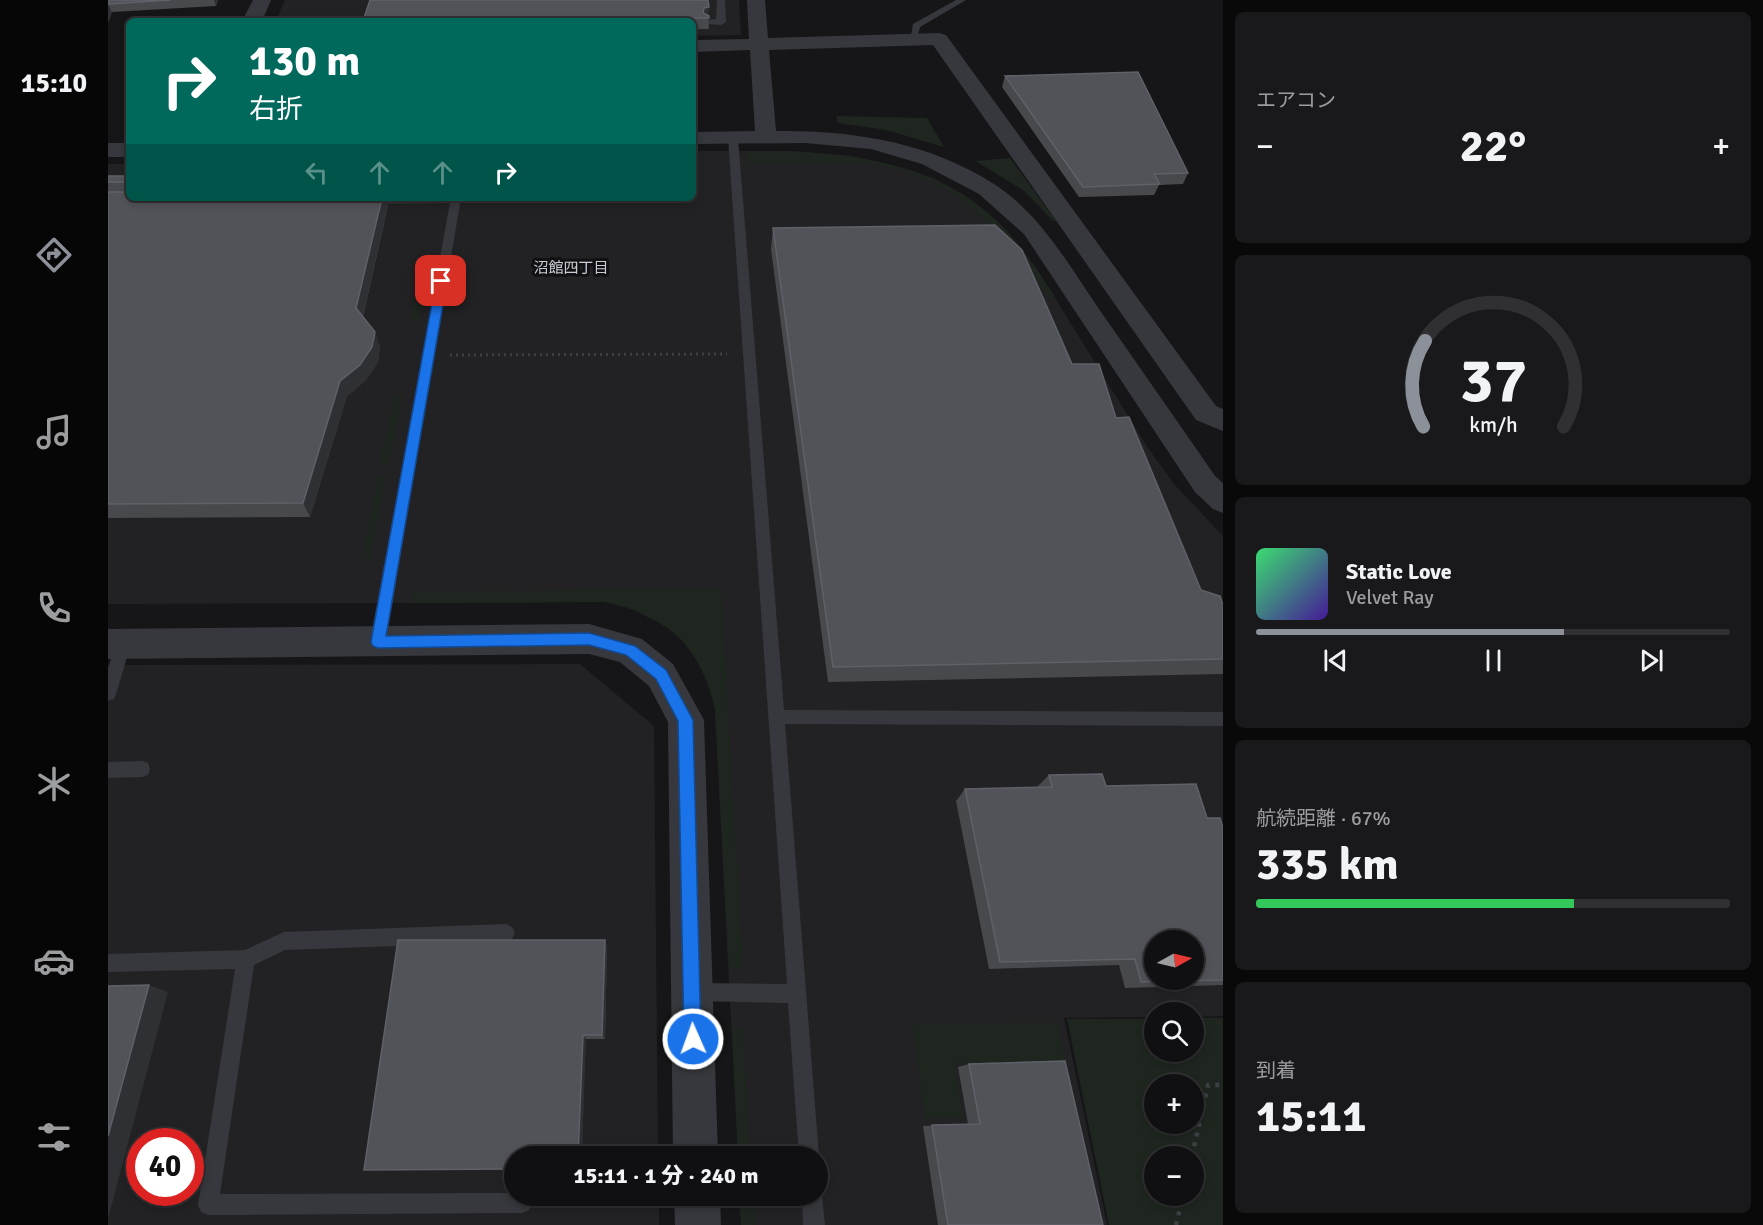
<!DOCTYPE html>
<html lang="ja">
<meta charset="utf-8">
<style>
body{margin:0;font-family:Signika,"Noto Sans JP",sans-serif;background:#19191b;color:#f1f3f6;height:100vh;display:flex;flex-direction:column;font-size:22px;white-space:nowrap}
*{box-sizing:border-box;margin:0}
p{font-size:20px;color:#9c9d9f}
.icon{flex:none;width:33px;height:33px;fill:none;stroke:currentColor;stroke-width:2;stroke-linecap:round;stroke-linejoin:round}
.map{position:relative;flex:1;overflow:hidden}
.side{display:flex;flex-direction:column;gap:12px;padding:12px;background:#09090a;width:540px}
.side>*{flex:none}
.top-card{position:absolute;left:18px;top:18px;width:570px;height:183px;border-radius:9px;box-shadow:0 3px 9px #0003,0 0 0 2px #303032;background:#00695c;color:#fff;overflow:hidden}
.needle{width:39px;rotate:82deg}
.buttons{position:absolute;left:1036px;top:930px;display:grid;gap:12px}
.buttons a{display:grid;place-items:center;width:60px;height:60px;border-radius:50%;background:#101012;box-shadow:0 3px 9px #0003,0 0 0 2px #303032;font-size:30px}
.speed{position:absolute;left:18px;top:1128px;display:flex;gap:12px;font-size:30px;font-weight:700;text-align:center}
.speed>*{display:grid;place-content:center;width:78px;height:78px;border-radius:50%;background:#101012;box-shadow:0 3px 9px #0003,0 0 0 2px #303032;line-height:1}
.speed .limit{border:9px solid #d22;background:#fff;color:#111}
.pin{position:absolute;display:grid;place-items:center;width:51px;height:51px;color:#fff;margin:-26px;border-radius:12px;box-shadow:0 3px 9px #0006}
.me{position:absolute;width:66px;margin:-33px;rotate:358deg;stroke-linejoin:round;filter:drop-shadow(0 0 4px #0008)}
.turn{display:flex;align-items:center;gap:21px;height:126px;padding:0 24px;font-size:27px}
.turn .icon{width:78px;height:78px;stroke-width:2.5}
.turn b{display:block;font-size:42px;line-height:51px}
.lanes{display:flex;align-items:center;height:57px;padding:0 24px;background:#0003;justify-content:center;gap:30px;direction:ltr}
.lanes .off{opacity:.35}
.big{font-size:45px;font-weight:800;line-height:1.1}
.side .card{flex:1;display:flex;flex-direction:column;justify-content:center;gap:9px;min-width:0;padding:0 21px;border-radius:9px;background:#19191b}
.side .dial{align-items:center;gap:0}
.dial svg{height:156px;overflow:visible;fill:none;stroke:#303032;stroke-width:7;stroke-linecap:round;text-anchor:middle}
.dial text{fill:#f1f3f6;stroke:none}
.song{display:flex;align-items:center;gap:18px}
.cover{width:72px;height:72px;border-radius:9px;background:linear-gradient(135deg,hsl(140 70% 55%),hsl(260 70% 35%))}
.played{height:6px;border-radius:3px;background:linear-gradient(90deg,#8c9099 65%,#303032 65%)}
.keys{display:flex;justify-content:space-around;direction:ltr}
.heat{display:flex;justify-content:space-between;align-items:center;font-size:33px;direction:ltr}
.charge{height:9px;border-radius:4px;background:linear-gradient(90deg,#34c759 67%,#303032 0)}
.trip{position:absolute;left:396px;top:1146px;width:324px;height:60px;border-radius:30px;background:#101012;box-shadow:0 3px 9px #0003,0 0 0 2px #303032;font-weight:800;line-height:60px;text-align:center}
main{display:flex;flex:1;min-height:0}
.tabs{display:flex;flex-direction:column;width:108px;justify-content:space-around;align-items:center;background:#060607;color:#9c9d9f}
.tabs .icon{width:42px;height:42px}
.tabs .on{color:#8c9099}
.tabs b{font-size:27px;color:#f1f3f6}
.map>svg:first-child{display:block}
</style>
<main>
<nav class="tabs">
<b>15:10</b>
<svg class="icon on" aria-label="directions" viewBox="0 0 24 24"><path d="M12 3l9 9-9 9-9-9zM9 14v-3h6M13 9l2 2-2 2"/></svg>
<svg class="icon" aria-label="music" viewBox="0 0 24 24"><path d="M9 18V5l10-2v13"/><circle cx="6" cy="18" r="3"/><circle cx="16" cy="16" r="3"/></svg>
<svg class="icon" aria-label="phone" viewBox="0 0 24 24"><path d="M5 4h4l2 5-3 2q2 4 5 5l2-3 5 2v4C11 20 4 13 5 4z"/></svg>
<svg class="icon" aria-label="climate" viewBox="0 0 24 24"><path d="M12 3v18M4 7l16 10M4 17L20 7"/></svg>
<svg class="icon" aria-label="car" viewBox="0 0 24 24"><path d="M5 17H2v-5l4-1 3-4h7l3 4 3 1v5h-3M9 17h6M6 11h13"/><circle cx="7" cy="17" r="2"/><circle cx="17" cy="17" r="2"/></svg>
<svg class="icon" aria-label="filters" viewBox="0 0 24 24"><path d="M4 7h16M4 17h16"/><circle cx="9" cy="7" r="2"/><circle cx="15" cy="17" r="2"/></svg>
</nav>
<div class="map">
<svg width="1115" height="1225" viewBox="0 0 1115 1225">
<rect width="100%" height="100%" fill="#161618"/>
<!-- built -->
<g fill="#222225" fill-rule="evenodd">
<polygon points="177,0 631,0 633,35 585,36 585,21 168,21"/>
<path d="M585,151h101l58,5 52,12 29,10 30,16 43,36 12,14 19,25 111,179 26,36 49,52v480l-29,1v-5h-39v5l-91,1 43,207h-366l-2,-29h79v-40h-80l-23,-447 -6,-24 -8,-19 -12,-20 -17,-16 -46,-24 -22,-4 -496,2v-440h21v34h564zM1047,940h39v40h-39z"/>
<path d="M472,664l74,62 4,430h-144v40h145v29h-551v-560zM32,1142h50v50h-50z"/>
</g>
<!-- green -->
<g fill="#1e261f" fill-rule="evenodd">
<polygon points="728,116 819,118 836,147 778,130 730,123"/>
<path d="M638,151c93,0 192,7 260,79 19,21 34,44 49,67l-6,2c-41,-64 -96,-126 -177,-135 -13,-2 -27,0 -41,0 -28,0 -55,0 -83,0z"/>
<polygon points="902,158 948,221 945,221 915,190 867,161"/>
<polygon points="313,264 321,264 310,320 302,321"/>
<polygon points="287,394 295,394 281,463 272,463"/>
<polygon points="278,476 262,558 254,557 270,477"/>
<path d="M613,589l22,379 -14,1 -14,-260c-14,-62 -48,-95 -111,-107l-192,1 1,-11z"/>
<path d="M1086,1018h29v207h-114l-42,-206h88v33h39zM1047,1084h39v40h-39zM1047,1156h39v40h-39z"/>
<polygon points="950,1023 958,1062 847,1063 855,1118 817,1118 804,1024"/>
<polygon points="624,1028 635,1028 642,1156 630,1156"/>
<polygon points="631,1196 644,1196 646,1225 633,1225"/>
</g>
<g fill="none" stroke-linecap="round" stroke-linejoin="round">
<!-- path-far1 -->
<polyline stroke="#3d3f44" stroke-width="3" stroke-dasharray="2 4" stroke-linecap="butt" points="342,355 619,354"/>
<!-- path -->
<g stroke="#3d3f44" stroke-width="4.5" stroke-dasharray="4 6" stroke-linecap="butt">
<polyline points="1084,1156 1100,1085 1115,1085"/>
<polyline points="1068,1225 1075,1196"/>
</g>
<!-- service -->
<g fill="#37383d" fill-rule="evenodd">
<polygon points="609,0 617,0 618,22 613,25 597,24 597,20 608,19"/>
<polygon points="848,0 858,0 812,27 808,42 802,42 805,24"/>
<polygon points="625,135 630,138 676,710 1115,712 1115,726 677,724 711,1156 710,1160 710,1156 691,1156 680,1003 586,1001 579,999 577,992 579,985 586,983 679,984 620,138"/>
<polygon points="259,198 353,198 278,642 275,647 270,649 265,647 262,642 342,203 260,204 255,201"/>
<polygon points="15,637 20,639 23,644 8,694 6,699 0,701 0,668 10,639"/>
<polygon points="34,761 40,763 42,769 40,775 34,777 0,778 0,762"/>
<polygon points="398,924 404,927 407,933 404,939 398,942 177,950 146,965 112,1194 406,1193 406,1196 421,1196 424,1203 421,1210 414,1213 100,1215 93,1212 90,1205 127,969 0,972 0,954 137,950 176,932"/>
<polygon points="710,1188 714,1196 717,1225 695,1225 694,1196 710,1196"/>
</g>
<!-- minor -->
<g fill="#37383d" fill-rule="evenodd">
<polygon points="145,0 163,0 154,21 134,21"/>
<path d="M639,0h18l3,38 171,-5 7,2 270,371 7,3v22l-27,-11 -263,-375 -164,5 7,81c76,-1 153,11 218,53 47,30 76,83 107,128 38,54 76,109 114,164l8,7v30l-10,-4 -18,-17 -171,-258 -45,-40 -57,-30 -51,-15 -66,-6 -112,1v-12l62,-1 -5,-81 -57,2v-12l56,-1z"/>
<rect x="0" y="143" width="21" height="14"/>
</g>
<!-- tertiary -->
<g fill="#37383d" fill-rule="evenodd">
<polygon points="481,624 534,639 565,664 596,720 610,1156 565,1156 560,722 541,686 512,662 481,654 0,659 0,629"/>
<polygon points="566,1196 612,1196 613,1225 567,1225"/>
</g>
</g>
<!-- wall -->
<g fill="#47494d">
<polygon points="0,0 110,0 108,6 4,12 0,23"/>
<polygon points="262,0 600,15 601,29 585,29 585,21 255,21"/>
<polygon points="897,76 1080,173 1075,184 1051,185 1046,195 971,197 894,87"/>
<polygon points="0,176 21,176 21,198 280,206 255,317 272,347 270,362 258,380 239,396 202,517 0,518"/>
<polygon points="665,228 964,364 1008,418 1093,590 1115,605 1115,674 720,682 663,249"/>
<polygon points="941,775 998,786 1099,818 1115,828 1115,985 1017,988 1011,965 881,969 848,801 857,789 929,788 929,787"/>
<polygon points="497,940 499,947 497,1039 478,1039 406,1156"/>
<polygon points="861,1064 995,1225 830,1225 815,1126 860,1124 850,1067"/>
</g>
<!-- shaded-wall -->
<g fill="#2f3033">
<polygon points="106,0 110,0 108,6"/>
<polygon points="0,4 4,12 0,23"/>
<polygon points="601,7 600,17 595,13 596,8"/>
<polygon points="274,198 278,198 280,206 253,324 248,308"/>
<polygon points="267,332 272,347 270,362 258,380 239,396 202,517 195,503 232,381"/>
<polygon points="497,940 499,947 497,1039 494,1035"/>
<polygon points="41,985 60,992 0,1219 0,1136"/>
<polygon points="475,1035 478,1039 474,1156 470,1156"/>
</g>
<!-- building -->
<g fill="#525359" stroke="#5f6168" stroke-width="1.5" fill-rule="evenodd">
<polygon points="0,0 63,0 0,4"/>
<polygon points="262,0 600,0 601,7 596,8 595,13 601,16 601,18 413,18 412,21 255,21"/>
<polygon points="1030,72 1080,173 1046,174 1052,184 975,187 897,76"/>
<rect x="0" y="176" width="21" height="6"/>
<polygon points="0,192 21,192 21,198 274,198 248,308 267,332 264,347 252,365 232,381 195,503 0,504"/>
<polygon points="887,225 914,250 964,364 991,364 1008,418 1021,417 1093,590 1112,596 1115,605 1115,659 725,667 665,228"/>
<path d="M994,774l4,12 90,-2 11,34h13l3,10v152l-82,2 -6,-23 -135,3 -35,-173 87,-2 -3,-12zM1047,940h39v40h-39z"/>
<polygon points="290,940 497,940 494,1035 475,1035 470,1156 406,1156 406,1169 256,1170"/>
<polygon points="41,985 0,1136 0,986"/>
<polygon points="957,1061 995,1225 840,1225 824,1125 872,1124 861,1064"/>
</g>
<!-- route -->
<polygon fill="#1a73e8" stroke="#114b97" stroke-width="1.5" points="333,277 339,281 278,636 481,633 527,646 558,670 585,720 593,1039 591,1045 585,1048 578,1045 576,1039 570,721 548,679 518,655 481,645 270,648 265,646 263,642 328,281"/>
<g text-anchor="middle" stroke-width="6" stroke-linejoin="round" paint-order="stroke">
<!-- far-neighbourhood labels -->
<g font-size="15" fill="#c9ccd4" stroke="#111113">
<text x="463" y="273">沼館四丁目</text>
</g>
</g>
</svg>
<div class="buttons">
<a><svg class="needle" viewBox="-14 -14 28 28"><path d="M0-13l5 13h-10z" fill="#e53935"/><path d="M0 13l5-13h-10z" fill="#9c9d9f"/></svg></a>
<a><svg class="icon" aria-label="search" viewBox="0 0 24 24"><circle cx="10" cy="10" r="6"/><path d="M15 15l6 6"/></svg></a>
<a>+</a>
<a>−</a>
</div>
<div class="speed"><div class="limit">40</div></div>
<div class="pin" style="left:333px;top:281px;background:#d93025"><svg class="icon" aria-label="arrive" viewBox="0 0 24 24"><path d="M6 21V4h12l-3 4 3 4H6"/></svg></div>
<svg class="me" style="left:585px;top:1039px" viewBox="-20 -20 40 40"><circle r="17" fill="#1a73e8" stroke="#fff" stroke-width="3"/><path d="M0-11L8 9 0 5-8 9z" fill="#fff"/></svg>
<div class="trip">15:11 · 1 分 · 240 m</div>
<div class="top-card">
<div class="turn"><svg class="icon" aria-label="right" viewBox="0 0 24 24"><path d="M7 20v-9h11M14 6l5 5-5 5"/></svg><div><b>130 m</b>右折</div></div>
<div class="lanes"><svg class="icon off" aria-label="left" viewBox="0 0 24 24"><path d="M17 20v-9H6M10 6l-5 5 5 5"/></svg><svg class="icon off" aria-label="ahead" viewBox="0 0 24 24"><path d="M12 20V5M6 11l6-6 6 6"/></svg><svg class="icon off" aria-label="ahead" viewBox="0 0 24 24"><path d="M12 20V5M6 11l6-6 6 6"/></svg><svg class="icon" aria-label="right" viewBox="0 0 24 24"><path d="M7 20v-9h11M14 6l5 5-5 5"/></svg></div>
</div>
</div>
<section class="side">
<div class="card"><p>エアコン</p>
<div class="heat"><a>−</a><b class="big">22°</b><a>+</a></div>
</div>
<div class="card dial"><svg viewBox="0 0 100 80">
<path d="M14 69A42 42 0 1 1 86 69"/>
<path d="M14 69A42 42 0 0 1 15 25" stroke="#8c9099"/>
<text x="50" y="56" font-size="32" font-weight="700">37</text>
<text x="50" y="72" font-size="11">km/h</text>
</svg></div>
<div class="card">
<div class="song"><i class="cover"></i><div><b>Static Love</b><p>Velvet Ray</p></div></div>
<div class="played"></div>
<div class="keys"><svg class="icon" aria-label="previous" viewBox="0 0 24 24"><path d="M18 5L8 12l10 7zM5 5v14"/></svg><svg class="icon" aria-label="pause" viewBox="0 0 24 24"><path d="M8 5v14M16 5v14"/></svg><svg class="icon" aria-label="next" viewBox="0 0 24 24"><path d="M6 5l10 7-10 7zM19 5v14"/></svg></div>
</div>
<div class="card"><p>航続距離 · 67%</p><b class="big">335 km</b><div class="charge"></div></div>
<div class="card"><p>到着</p><b class="big">15:11</b></div>
</section>
</main>
